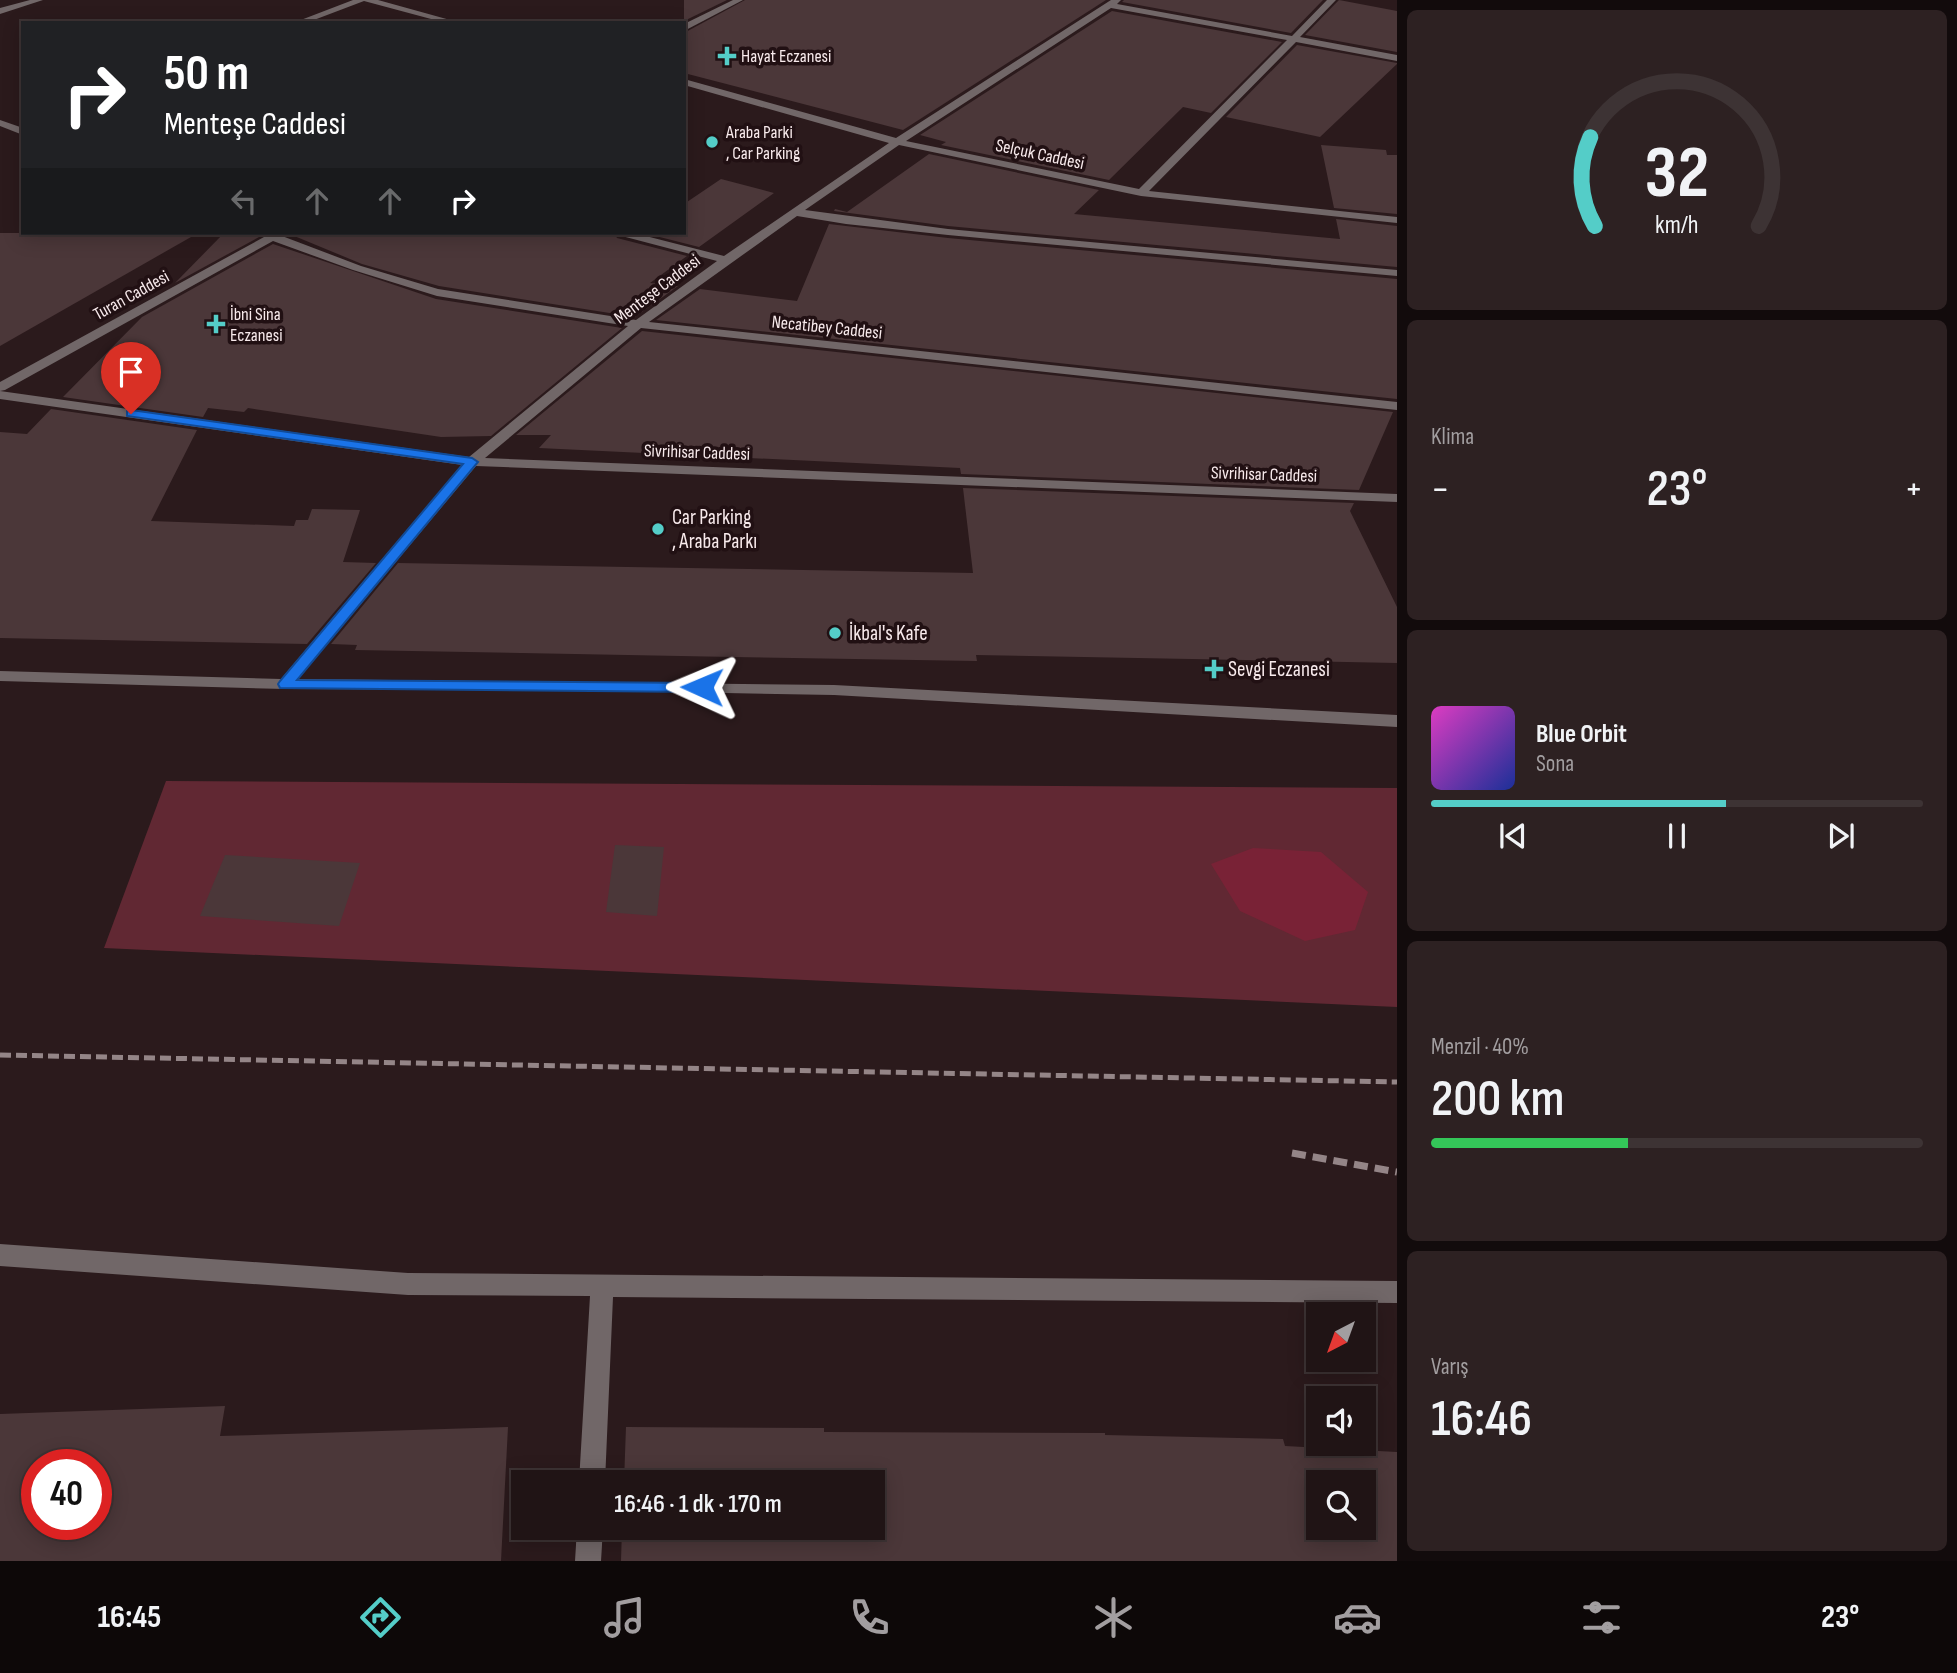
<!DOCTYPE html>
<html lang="tr">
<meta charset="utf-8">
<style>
body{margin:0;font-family:"Sofia Sans Condensed",sans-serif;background:#2d2122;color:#f1f3f6;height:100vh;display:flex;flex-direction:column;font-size:26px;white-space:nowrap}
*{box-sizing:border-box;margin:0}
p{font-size:23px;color:#a29ea0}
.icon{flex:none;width:38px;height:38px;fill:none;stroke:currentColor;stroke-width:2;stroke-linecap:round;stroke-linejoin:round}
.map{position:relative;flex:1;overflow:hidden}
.side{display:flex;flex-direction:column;gap:10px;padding:10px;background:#120b0c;width:560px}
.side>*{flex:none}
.hud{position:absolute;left:21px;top:21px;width:665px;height:214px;border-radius:0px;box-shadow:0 4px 18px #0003,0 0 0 2px #3d3334;background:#202124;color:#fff;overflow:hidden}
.needle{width:46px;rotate:221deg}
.tools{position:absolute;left:1306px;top:1302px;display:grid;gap:14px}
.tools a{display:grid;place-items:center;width:70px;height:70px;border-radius:0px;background:#201415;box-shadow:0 4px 18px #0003,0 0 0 2px #3d3334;font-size:35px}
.speed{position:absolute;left:21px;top:1449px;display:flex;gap:14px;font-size:35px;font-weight:700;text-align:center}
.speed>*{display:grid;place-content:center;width:91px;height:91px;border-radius:50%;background:#201415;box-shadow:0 4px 18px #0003,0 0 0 2px #3d3334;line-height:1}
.speed .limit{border:10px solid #d22;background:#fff;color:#111}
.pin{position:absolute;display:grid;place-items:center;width:60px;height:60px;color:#fff;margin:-72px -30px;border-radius:50% 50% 50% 0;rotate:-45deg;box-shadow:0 0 7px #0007}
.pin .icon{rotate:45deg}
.me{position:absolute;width:77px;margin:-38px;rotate:271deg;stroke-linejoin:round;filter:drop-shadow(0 0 5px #0008)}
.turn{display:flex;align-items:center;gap:24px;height:147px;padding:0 28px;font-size:32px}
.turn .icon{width:91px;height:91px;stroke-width:2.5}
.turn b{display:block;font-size:49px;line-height:60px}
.lanes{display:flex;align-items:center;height:66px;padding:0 28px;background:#0003;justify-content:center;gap:35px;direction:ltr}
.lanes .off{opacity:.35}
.big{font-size:52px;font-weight:600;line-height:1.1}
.side .tile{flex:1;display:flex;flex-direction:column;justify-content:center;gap:10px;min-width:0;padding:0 24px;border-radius:10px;background:#2d2122}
.side .dial{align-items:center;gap:0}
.dial svg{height:182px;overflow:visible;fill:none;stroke:#3d3334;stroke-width:7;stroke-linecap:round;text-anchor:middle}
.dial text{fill:#f1f3f6;stroke:none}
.song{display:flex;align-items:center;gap:21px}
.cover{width:84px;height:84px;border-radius:10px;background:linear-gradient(135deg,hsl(310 70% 55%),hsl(230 70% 35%))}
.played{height:7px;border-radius:4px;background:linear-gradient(90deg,#54cdc8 60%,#3d3334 60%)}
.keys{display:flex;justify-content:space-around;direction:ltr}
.heat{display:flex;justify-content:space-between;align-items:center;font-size:38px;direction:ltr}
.charge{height:10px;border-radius:5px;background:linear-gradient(90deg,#34c759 40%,#3d3334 0)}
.trip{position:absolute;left:511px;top:1470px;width:374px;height:70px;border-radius:0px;background:#201415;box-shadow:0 4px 18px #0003,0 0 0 2px #3d3334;font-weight:600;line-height:70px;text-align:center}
.tabs{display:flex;height:112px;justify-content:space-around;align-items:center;background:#0d0808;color:#a29ea0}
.tabs .icon{width:49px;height:49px}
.tabs .current{color:#54cdc8}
.tabs b{font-size:32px;color:#f1f3f6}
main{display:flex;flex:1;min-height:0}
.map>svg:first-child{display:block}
</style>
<main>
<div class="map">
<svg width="1397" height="1561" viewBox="0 0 1397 1561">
<rect width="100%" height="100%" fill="#2b1a1c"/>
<!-- green -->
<polygon fill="#612833" points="166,781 1397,788 1397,1007 104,948"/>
<!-- water -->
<polygon fill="#792236" points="1253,848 1321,852 1368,892 1355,930 1305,941 1240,911 1211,864"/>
<!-- building -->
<g fill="#4b3739" fill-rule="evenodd">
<polygon points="684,0 727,0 684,21"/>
<polygon points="745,0 1106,0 903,130 684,73 684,33"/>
<polygon points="1124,0 1323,0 1291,33 1122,2"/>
<polygon points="1339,0 1397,11 1397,52 1305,35"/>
<polygon points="1112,11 1282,42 1211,113 1183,107 1109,180 941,145 946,142 920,135"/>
<polygon points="1297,45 1397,63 1397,64 1320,137 1226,117"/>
<polygon points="1321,145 1386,150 1387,155 1397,155 1397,214 1334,208"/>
<polygon points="929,154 1099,190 1074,214 1340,239 1336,219 1397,226 1397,267 948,226 834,211 835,209 847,212"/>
<polygon points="721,179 774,193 699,247 644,233 684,233 684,204"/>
<polygon points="829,224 948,238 1397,279 1397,399 656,320 700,289 797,301"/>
<polygon points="0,233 198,233 0,346"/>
<polygon points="224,233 256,233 259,237 175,283"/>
<polygon points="287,233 614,233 617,238 687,256 650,283 678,286 635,317 439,286 362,264"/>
<polygon points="273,244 436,299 622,328 491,436 441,437 248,408 244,412 208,408 203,417 63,397 142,317"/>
<polygon points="642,331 1393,412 1359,490 961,474 960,468 539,448 551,435 516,435"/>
<polygon points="51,409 197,430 151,521 294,526 296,520 308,520 312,509 360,510 343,562 376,563 307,644 0,638 0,432 27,434"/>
<polygon points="963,488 1354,503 1350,511 1397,607 1397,663 976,655 977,661 733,657 355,650 357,645 331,644 398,563 973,573"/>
<polygon points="615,845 664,847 657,916 606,912"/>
<polygon points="225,855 360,863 339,926 200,916"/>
<path d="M225,1406l-5,30 288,-9 -7,134h-501v-147zM37,1465h59v59h-59z"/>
<path d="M626,1427l198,1v4l281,1v2l178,4 2,7 112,6v109h-776l1,-33h251v-46h-249zM1318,1482h45v46h-45z"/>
</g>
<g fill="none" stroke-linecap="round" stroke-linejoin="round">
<!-- minor -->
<g fill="#716768" fill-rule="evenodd">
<polygon points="30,0 43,0 0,14 0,8"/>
<polygon points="353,0 378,0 461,23 446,23 364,1 306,23 293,23"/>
<polygon points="733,0 743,0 684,31 684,24"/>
<path d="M1111,0h10l-4,4 175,32 35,-36h9l-36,37 97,18v6l-101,-19 -147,149 248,26v6l-256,-27 -242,-51 -94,65 143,19 449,41v6l-449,-41 -102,-11 -49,-8 -148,106 748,80v8l-756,-82 -156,130 912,36v8l-921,-36 -178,213 536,6 563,30v12l-563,-32 -264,-5 -285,-1 -285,-8v-10l281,8 181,-214 -462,-66v-8l469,66 159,-131 -191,-30 -84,-26 -80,-29 -268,149 -5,1v-9l264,-145 -6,-4h26l-2,3 79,30 77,23 198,31 81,-59 -99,-26 -1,-2h17l90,23 165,-113 -205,-58v-6l212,59zM1111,8l176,32 -148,149 -233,-48z"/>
<polygon points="0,120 23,128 23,135 0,126"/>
<polygon points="0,1244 408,1273 1397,1281 1397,1303 613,1297 605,1482 579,1482 590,1296 408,1295 0,1266"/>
<polygon points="577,1528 603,1528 601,1561 575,1561"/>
</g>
<!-- rail-far1 -->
<polyline stroke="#948587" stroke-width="5" stroke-dasharray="11 5" stroke-linecap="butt" points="0,1055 1397,1082"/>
<!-- rail -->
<polyline stroke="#948587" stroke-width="7" stroke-dasharray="14 7" stroke-linecap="butt" points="1292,1153 1397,1172"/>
</g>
<!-- route -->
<polygon fill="#1a73e8" stroke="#114b97" stroke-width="2" points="131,410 472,458 478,462 297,680 702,683 709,687 702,692 280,688 278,684 280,681 463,464 127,416 127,411"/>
<!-- markers -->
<g fill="#54cdc8" stroke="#211013" stroke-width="2.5">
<path d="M723.5 45.5h7v7h7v7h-7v7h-7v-7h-7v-7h7z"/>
<circle cx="712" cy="142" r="7"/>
<path d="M212.5 313.5h7v7h7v7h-7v7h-7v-7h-7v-7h7z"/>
<circle cx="658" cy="529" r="7"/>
<circle cx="835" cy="633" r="7"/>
<path d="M1210.5 658.5h7v7h7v7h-7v7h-7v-7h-7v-7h7z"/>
</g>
<g text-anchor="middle" stroke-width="7" stroke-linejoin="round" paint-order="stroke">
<!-- far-poi labels -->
<g font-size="18" fill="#f8eaec" stroke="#211013" text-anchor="start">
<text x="741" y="62">Hayat Eczanesi</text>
<text x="726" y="138">Araba Parki<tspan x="726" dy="21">, Car Parking</tspan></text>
<text x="230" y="320">İbni Sina<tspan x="230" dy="21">Eczanesi</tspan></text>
</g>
<!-- far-street labels -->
<g font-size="18" fill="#f8eaec" stroke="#211013">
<text transform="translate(1040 154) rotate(12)" y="6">Selçuk Caddesi</text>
<text transform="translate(657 289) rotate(-37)" y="6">Menteşe Caddesi</text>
<text transform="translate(131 295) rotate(-29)" y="6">Turan Caddesi</text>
<text transform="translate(827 327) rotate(6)" y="6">Necatibey Caddesi</text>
<text transform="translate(697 452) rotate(2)" y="6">Sivrihisar Caddesi</text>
<text transform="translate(1264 474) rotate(2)" y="6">Sivrihisar Caddesi</text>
</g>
<!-- poi labels -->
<g font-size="21" fill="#f8eaec" stroke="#211013" text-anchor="start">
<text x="672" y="524">Car Parking<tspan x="672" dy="24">, Araba Parkı</tspan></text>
<text x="849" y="640">İkbal's Kafe</text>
<text x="1228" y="676">Sevgi Eczanesi</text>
</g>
</g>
</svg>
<div class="tools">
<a><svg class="needle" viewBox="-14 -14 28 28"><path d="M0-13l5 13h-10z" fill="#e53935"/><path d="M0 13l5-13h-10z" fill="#a29ea0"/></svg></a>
<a><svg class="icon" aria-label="sound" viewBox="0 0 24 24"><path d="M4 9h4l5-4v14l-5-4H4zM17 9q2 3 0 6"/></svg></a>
<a><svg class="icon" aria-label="search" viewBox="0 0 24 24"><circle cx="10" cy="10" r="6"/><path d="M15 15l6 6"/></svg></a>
</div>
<div class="speed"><div class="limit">40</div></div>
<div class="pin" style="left:131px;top:414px;background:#d93025"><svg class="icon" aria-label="arrive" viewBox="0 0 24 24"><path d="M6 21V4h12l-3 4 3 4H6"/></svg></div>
<svg class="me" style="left:702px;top:687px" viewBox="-20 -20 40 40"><path d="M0-17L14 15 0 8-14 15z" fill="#1a73e8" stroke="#fff" stroke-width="4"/></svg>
<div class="trip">16:46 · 1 dk · 170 m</div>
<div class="hud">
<div class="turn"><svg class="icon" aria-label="right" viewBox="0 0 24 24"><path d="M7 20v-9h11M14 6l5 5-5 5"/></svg><div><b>50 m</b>Menteşe Caddesi</div></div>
<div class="lanes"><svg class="icon off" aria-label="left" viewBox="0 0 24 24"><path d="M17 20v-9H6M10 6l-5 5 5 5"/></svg><svg class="icon off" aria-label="ahead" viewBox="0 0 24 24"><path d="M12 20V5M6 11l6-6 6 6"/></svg><svg class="icon off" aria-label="ahead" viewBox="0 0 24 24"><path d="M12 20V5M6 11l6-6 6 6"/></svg><svg class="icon" aria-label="right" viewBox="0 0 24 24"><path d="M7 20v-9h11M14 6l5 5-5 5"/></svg></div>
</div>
</div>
<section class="side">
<div class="tile dial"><svg viewBox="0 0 100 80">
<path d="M14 69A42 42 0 1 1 86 69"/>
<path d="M14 69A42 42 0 0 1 12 30" stroke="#54cdc8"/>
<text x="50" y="56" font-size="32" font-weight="700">32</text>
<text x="50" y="72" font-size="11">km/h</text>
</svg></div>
<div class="tile"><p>Klima</p>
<div class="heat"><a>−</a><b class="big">23°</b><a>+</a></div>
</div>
<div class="tile">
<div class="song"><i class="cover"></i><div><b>Blue Orbit</b><p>Sona</p></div></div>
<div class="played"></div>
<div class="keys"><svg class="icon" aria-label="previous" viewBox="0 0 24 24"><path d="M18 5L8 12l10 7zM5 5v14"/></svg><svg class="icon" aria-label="pause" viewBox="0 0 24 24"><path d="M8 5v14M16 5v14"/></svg><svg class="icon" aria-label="next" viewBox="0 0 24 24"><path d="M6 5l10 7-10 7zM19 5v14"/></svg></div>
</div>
<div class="tile"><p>Menzil · 40%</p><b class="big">200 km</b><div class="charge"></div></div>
<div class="tile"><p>Varış</p><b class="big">16:46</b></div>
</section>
</main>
<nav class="tabs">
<b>16:45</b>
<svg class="icon current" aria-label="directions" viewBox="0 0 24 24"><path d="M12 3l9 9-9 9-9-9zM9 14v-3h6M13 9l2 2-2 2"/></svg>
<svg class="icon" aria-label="music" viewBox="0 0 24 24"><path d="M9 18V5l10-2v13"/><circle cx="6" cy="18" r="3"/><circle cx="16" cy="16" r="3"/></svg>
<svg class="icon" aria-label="phone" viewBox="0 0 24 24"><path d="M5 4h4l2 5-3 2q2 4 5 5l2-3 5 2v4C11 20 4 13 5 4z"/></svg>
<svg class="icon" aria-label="climate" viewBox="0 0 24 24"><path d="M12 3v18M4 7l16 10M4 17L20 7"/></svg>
<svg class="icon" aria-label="car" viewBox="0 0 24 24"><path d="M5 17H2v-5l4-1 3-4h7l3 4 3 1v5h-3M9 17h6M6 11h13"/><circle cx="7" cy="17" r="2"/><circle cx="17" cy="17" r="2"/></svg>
<svg class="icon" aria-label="filters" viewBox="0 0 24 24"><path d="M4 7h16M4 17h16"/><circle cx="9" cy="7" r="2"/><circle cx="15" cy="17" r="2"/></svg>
<b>23°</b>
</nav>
